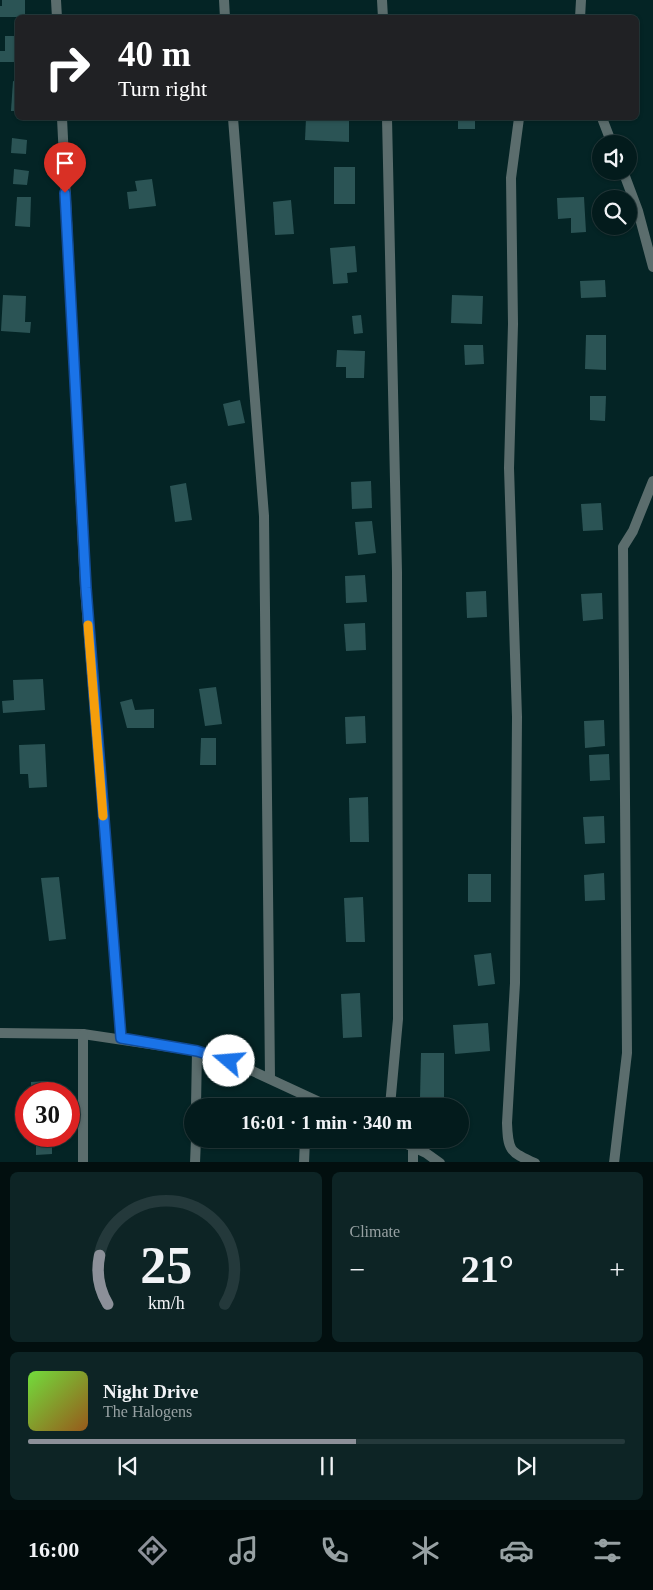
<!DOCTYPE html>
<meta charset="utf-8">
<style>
body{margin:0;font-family:Georgia,serif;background:#0d2425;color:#f1f3f6;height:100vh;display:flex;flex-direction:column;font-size:19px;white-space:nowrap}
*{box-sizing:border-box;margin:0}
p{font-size:16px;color:#97a1a3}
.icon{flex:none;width:28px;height:28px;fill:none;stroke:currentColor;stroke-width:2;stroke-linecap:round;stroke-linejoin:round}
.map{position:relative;height:1162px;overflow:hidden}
.side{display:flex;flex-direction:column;gap:10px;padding:10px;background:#020f0f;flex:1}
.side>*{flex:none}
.top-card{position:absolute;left:15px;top:15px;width:624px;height:105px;border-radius:8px;box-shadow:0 1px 4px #0004,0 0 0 1px #24393b;background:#202124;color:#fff;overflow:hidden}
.tools{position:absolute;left:592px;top:135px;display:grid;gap:10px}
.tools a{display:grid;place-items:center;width:45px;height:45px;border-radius:50%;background:#031b1c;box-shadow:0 1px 4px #0004,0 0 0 1px #24393b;font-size:25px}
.speed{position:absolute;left:15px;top:1082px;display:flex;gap:10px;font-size:25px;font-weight:700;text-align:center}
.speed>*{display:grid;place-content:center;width:65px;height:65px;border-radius:50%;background:#031b1c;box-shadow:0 1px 4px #0004,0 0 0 1px #24393b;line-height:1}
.speed .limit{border:8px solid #d22;background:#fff;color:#111}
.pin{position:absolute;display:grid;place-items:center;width:42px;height:42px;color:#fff;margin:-51px -21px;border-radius:50% 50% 50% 0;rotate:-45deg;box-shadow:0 0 5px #0007}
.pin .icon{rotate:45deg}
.me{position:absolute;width:55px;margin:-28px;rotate:288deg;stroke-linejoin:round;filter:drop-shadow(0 0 4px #0008)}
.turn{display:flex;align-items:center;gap:18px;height:105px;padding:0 20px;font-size:22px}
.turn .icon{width:65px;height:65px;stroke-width:2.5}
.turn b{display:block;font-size:35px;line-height:42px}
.big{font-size:38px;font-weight:700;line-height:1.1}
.side .tile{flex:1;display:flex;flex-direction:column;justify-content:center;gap:8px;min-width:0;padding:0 18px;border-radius:8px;background:#0d2425}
.side .dial{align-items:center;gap:0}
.dial svg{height:130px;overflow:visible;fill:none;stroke:#24393b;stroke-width:7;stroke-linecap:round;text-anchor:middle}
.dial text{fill:#f1f3f6;stroke:none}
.song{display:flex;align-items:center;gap:15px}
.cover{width:60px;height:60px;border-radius:8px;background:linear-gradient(135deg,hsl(100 70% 55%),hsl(30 70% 35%))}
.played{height:5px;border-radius:2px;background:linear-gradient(90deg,#8c9099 55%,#24393b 55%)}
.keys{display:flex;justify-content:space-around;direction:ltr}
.heat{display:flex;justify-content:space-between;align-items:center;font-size:28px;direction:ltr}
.side .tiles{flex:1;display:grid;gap:10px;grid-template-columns:1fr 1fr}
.tile:last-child{grid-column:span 2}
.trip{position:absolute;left:184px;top:1098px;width:285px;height:50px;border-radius:25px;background:#031b1c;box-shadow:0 1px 4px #0004,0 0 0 1px #24393b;font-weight:700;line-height:50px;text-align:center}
.dock{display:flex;height:80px;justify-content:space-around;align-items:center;background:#010b0b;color:#97a1a3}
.dock .icon{width:35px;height:35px}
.dock .active{color:#8c9099}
.dock b{font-size:22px;color:#f1f3f6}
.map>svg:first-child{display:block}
</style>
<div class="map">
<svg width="653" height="1163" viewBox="0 0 653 1163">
<rect width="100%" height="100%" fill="#042425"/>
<!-- building -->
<g fill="#2b5455">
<polygon points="2,0 25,0 25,17 0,17 0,6 2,6"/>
<polygon points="5,36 18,36 18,62 0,62 0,51 5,51"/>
<polygon points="13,81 18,82 18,111 11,111"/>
<polygon points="306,118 349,118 349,142 305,140"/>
<rect x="458" y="118" width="17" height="11"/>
<polygon points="12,138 27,140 26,154 11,153"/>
<rect x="334" y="167" width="21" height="37"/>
<polygon points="14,169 29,171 27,185 13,184"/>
<polygon points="152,179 156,206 129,209 127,192 137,191 135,181"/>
<polygon points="17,197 31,197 30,227 15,226"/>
<polygon points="584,197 586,232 571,233 571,218 558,219 557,198"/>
<polygon points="291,200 294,234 275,235 273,202"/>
<polygon points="355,246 357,272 347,273 348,283 333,284 330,248"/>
<polygon points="605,280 606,297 581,298 580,281"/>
<polygon points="3,295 26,296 25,322 31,322 30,333 1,331"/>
<polygon points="452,295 483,296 482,324 451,323"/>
<polygon points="361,315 363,333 354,334 352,316"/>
<polygon points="586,335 606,335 606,370 585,369"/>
<polygon points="464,345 483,345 484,364 465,365"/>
<polygon points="337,350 365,351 364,378 346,378 346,367 336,367"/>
<polygon points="590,396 606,396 605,421 590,420"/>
<polygon points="240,400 245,423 228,426 223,404"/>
<polygon points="371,481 372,508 352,509 351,482"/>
<polygon points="186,483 192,520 175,522 170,486"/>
<polygon points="601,503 603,530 583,531 581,504"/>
<polygon points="372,521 376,553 358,555 355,522"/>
<polygon points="365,575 367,602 346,603 345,576"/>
<polygon points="486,591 487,617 467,618 466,592"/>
<polygon points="602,593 603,619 583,621 581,594"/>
<polygon points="365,623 366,650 346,651 344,624"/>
<polygon points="43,679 45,710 3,713 2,701 14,700 13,680"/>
<polygon points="216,687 222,724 205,726 199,689"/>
<polygon points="132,699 135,710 154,709 154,728 127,728 120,702"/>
<polygon points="365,716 366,743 346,744 345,717"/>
<polygon points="604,720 605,746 585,748 584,721"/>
<polygon points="201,738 216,738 216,765 200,765"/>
<polygon points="45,744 47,787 29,788 28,774 20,774 19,745"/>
<polygon points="609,754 610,780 590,781 589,755"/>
<polygon points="368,797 369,842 350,842 349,798"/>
<polygon points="604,816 605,843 585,844 583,817"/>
<polygon points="604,873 605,900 585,901 584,875"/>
<rect x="468" y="874" width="23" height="28"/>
<polygon points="59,877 66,939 49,941 41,878"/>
<polygon points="363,897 365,942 346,942 344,898"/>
<polygon points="491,953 495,984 478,986 474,955"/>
<polygon points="360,993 362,1037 343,1038 341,994"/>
<polygon points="488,1023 490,1051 455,1054 453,1025"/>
<polygon points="421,1053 444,1053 444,1098 420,1098"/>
<polygon points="47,1081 47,1094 31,1094 31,1082"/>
<polygon points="36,1136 52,1136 52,1154 36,1155"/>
</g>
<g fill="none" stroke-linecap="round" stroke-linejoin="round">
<!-- minor -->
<g stroke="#5b6d6d" stroke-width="10">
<polyline points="56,0 57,18"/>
<polyline points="224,0 225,18"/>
<polyline points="382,0 383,18"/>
<polyline points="580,18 581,0"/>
<polyline points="62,118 85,588 121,1038"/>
<polyline points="233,118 264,516 270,1078"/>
<polyline points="387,118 397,572 398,1019 390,1106"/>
<path d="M519,118l-8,60 2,146 -4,144 8,249 -2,266 -8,140c1,27 2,29 28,40"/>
<polyline points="602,118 612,144"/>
<polyline points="623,171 638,211 653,267"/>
<polyline points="0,1033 83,1034 197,1051 244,1067 328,1106"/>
<polyline points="83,1034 83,1163"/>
<polyline points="196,1106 197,1051"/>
<polyline points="396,1139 426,1153 440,1163"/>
<polyline points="195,1163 196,1139"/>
<polyline points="304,1163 305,1139"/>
<polyline points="413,1163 413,1147"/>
<polyline points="614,1163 627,1053 623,547 633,531 653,481"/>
</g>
</g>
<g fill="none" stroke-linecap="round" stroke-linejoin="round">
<defs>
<polyline id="route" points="65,193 86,588 121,1038 197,1051 229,1061"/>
</defs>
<!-- route casing -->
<use href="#route" stroke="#114b97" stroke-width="12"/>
<!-- route -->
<use href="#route" stroke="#1a73e8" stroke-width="9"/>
<!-- slow -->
<polyline stroke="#f59e0b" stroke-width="9" points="88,625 103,816"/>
</g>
</svg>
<div class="tools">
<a><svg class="icon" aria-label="sound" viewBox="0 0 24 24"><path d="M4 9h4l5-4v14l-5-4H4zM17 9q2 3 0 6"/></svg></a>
<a><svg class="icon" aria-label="search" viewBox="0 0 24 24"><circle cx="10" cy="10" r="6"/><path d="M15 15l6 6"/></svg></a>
</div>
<div class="speed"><div class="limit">30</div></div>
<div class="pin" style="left:65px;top:193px;background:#d93025"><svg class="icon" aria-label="arrive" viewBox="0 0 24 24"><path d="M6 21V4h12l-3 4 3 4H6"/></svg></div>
<svg class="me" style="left:229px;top:1061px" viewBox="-20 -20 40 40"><circle r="19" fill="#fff"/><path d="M0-13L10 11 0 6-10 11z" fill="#1a73e8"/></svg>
<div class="trip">16:01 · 1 min · 340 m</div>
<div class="top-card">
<div class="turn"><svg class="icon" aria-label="right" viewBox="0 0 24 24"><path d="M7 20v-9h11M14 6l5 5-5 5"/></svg><div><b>40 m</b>Turn right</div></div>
</div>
</div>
<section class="side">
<div class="tiles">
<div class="tile dial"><svg viewBox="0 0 100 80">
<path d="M14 69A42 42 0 1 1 86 69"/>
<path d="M14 69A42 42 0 0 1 9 39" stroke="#8c9099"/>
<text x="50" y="56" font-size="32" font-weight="700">25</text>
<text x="50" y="72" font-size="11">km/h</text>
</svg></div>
<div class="tile"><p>Climate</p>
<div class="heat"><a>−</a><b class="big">21°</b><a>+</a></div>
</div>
<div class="tile">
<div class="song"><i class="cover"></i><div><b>Night Drive</b><p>The Halogens</p></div></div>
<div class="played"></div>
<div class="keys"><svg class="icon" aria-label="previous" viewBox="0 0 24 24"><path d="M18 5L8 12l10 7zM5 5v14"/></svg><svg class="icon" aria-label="pause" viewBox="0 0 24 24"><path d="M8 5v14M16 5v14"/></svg><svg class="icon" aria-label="next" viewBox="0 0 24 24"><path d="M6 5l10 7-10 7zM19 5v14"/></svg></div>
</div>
</div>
</section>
<nav class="dock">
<b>16:00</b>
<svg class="icon active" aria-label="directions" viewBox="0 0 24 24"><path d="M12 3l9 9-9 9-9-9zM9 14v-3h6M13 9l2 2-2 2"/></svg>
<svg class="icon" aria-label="music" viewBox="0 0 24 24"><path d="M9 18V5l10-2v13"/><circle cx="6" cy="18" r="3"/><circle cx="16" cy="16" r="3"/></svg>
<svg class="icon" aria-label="phone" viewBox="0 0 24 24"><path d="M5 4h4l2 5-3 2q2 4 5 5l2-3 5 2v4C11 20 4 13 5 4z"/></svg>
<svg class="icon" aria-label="climate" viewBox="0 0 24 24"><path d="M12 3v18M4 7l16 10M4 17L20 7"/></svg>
<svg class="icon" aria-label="car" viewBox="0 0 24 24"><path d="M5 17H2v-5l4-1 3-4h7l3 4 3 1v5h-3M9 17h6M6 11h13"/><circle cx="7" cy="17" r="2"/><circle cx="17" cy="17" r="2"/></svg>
<svg class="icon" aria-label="filters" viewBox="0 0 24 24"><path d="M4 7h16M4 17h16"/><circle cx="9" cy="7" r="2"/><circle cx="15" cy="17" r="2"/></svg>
</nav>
